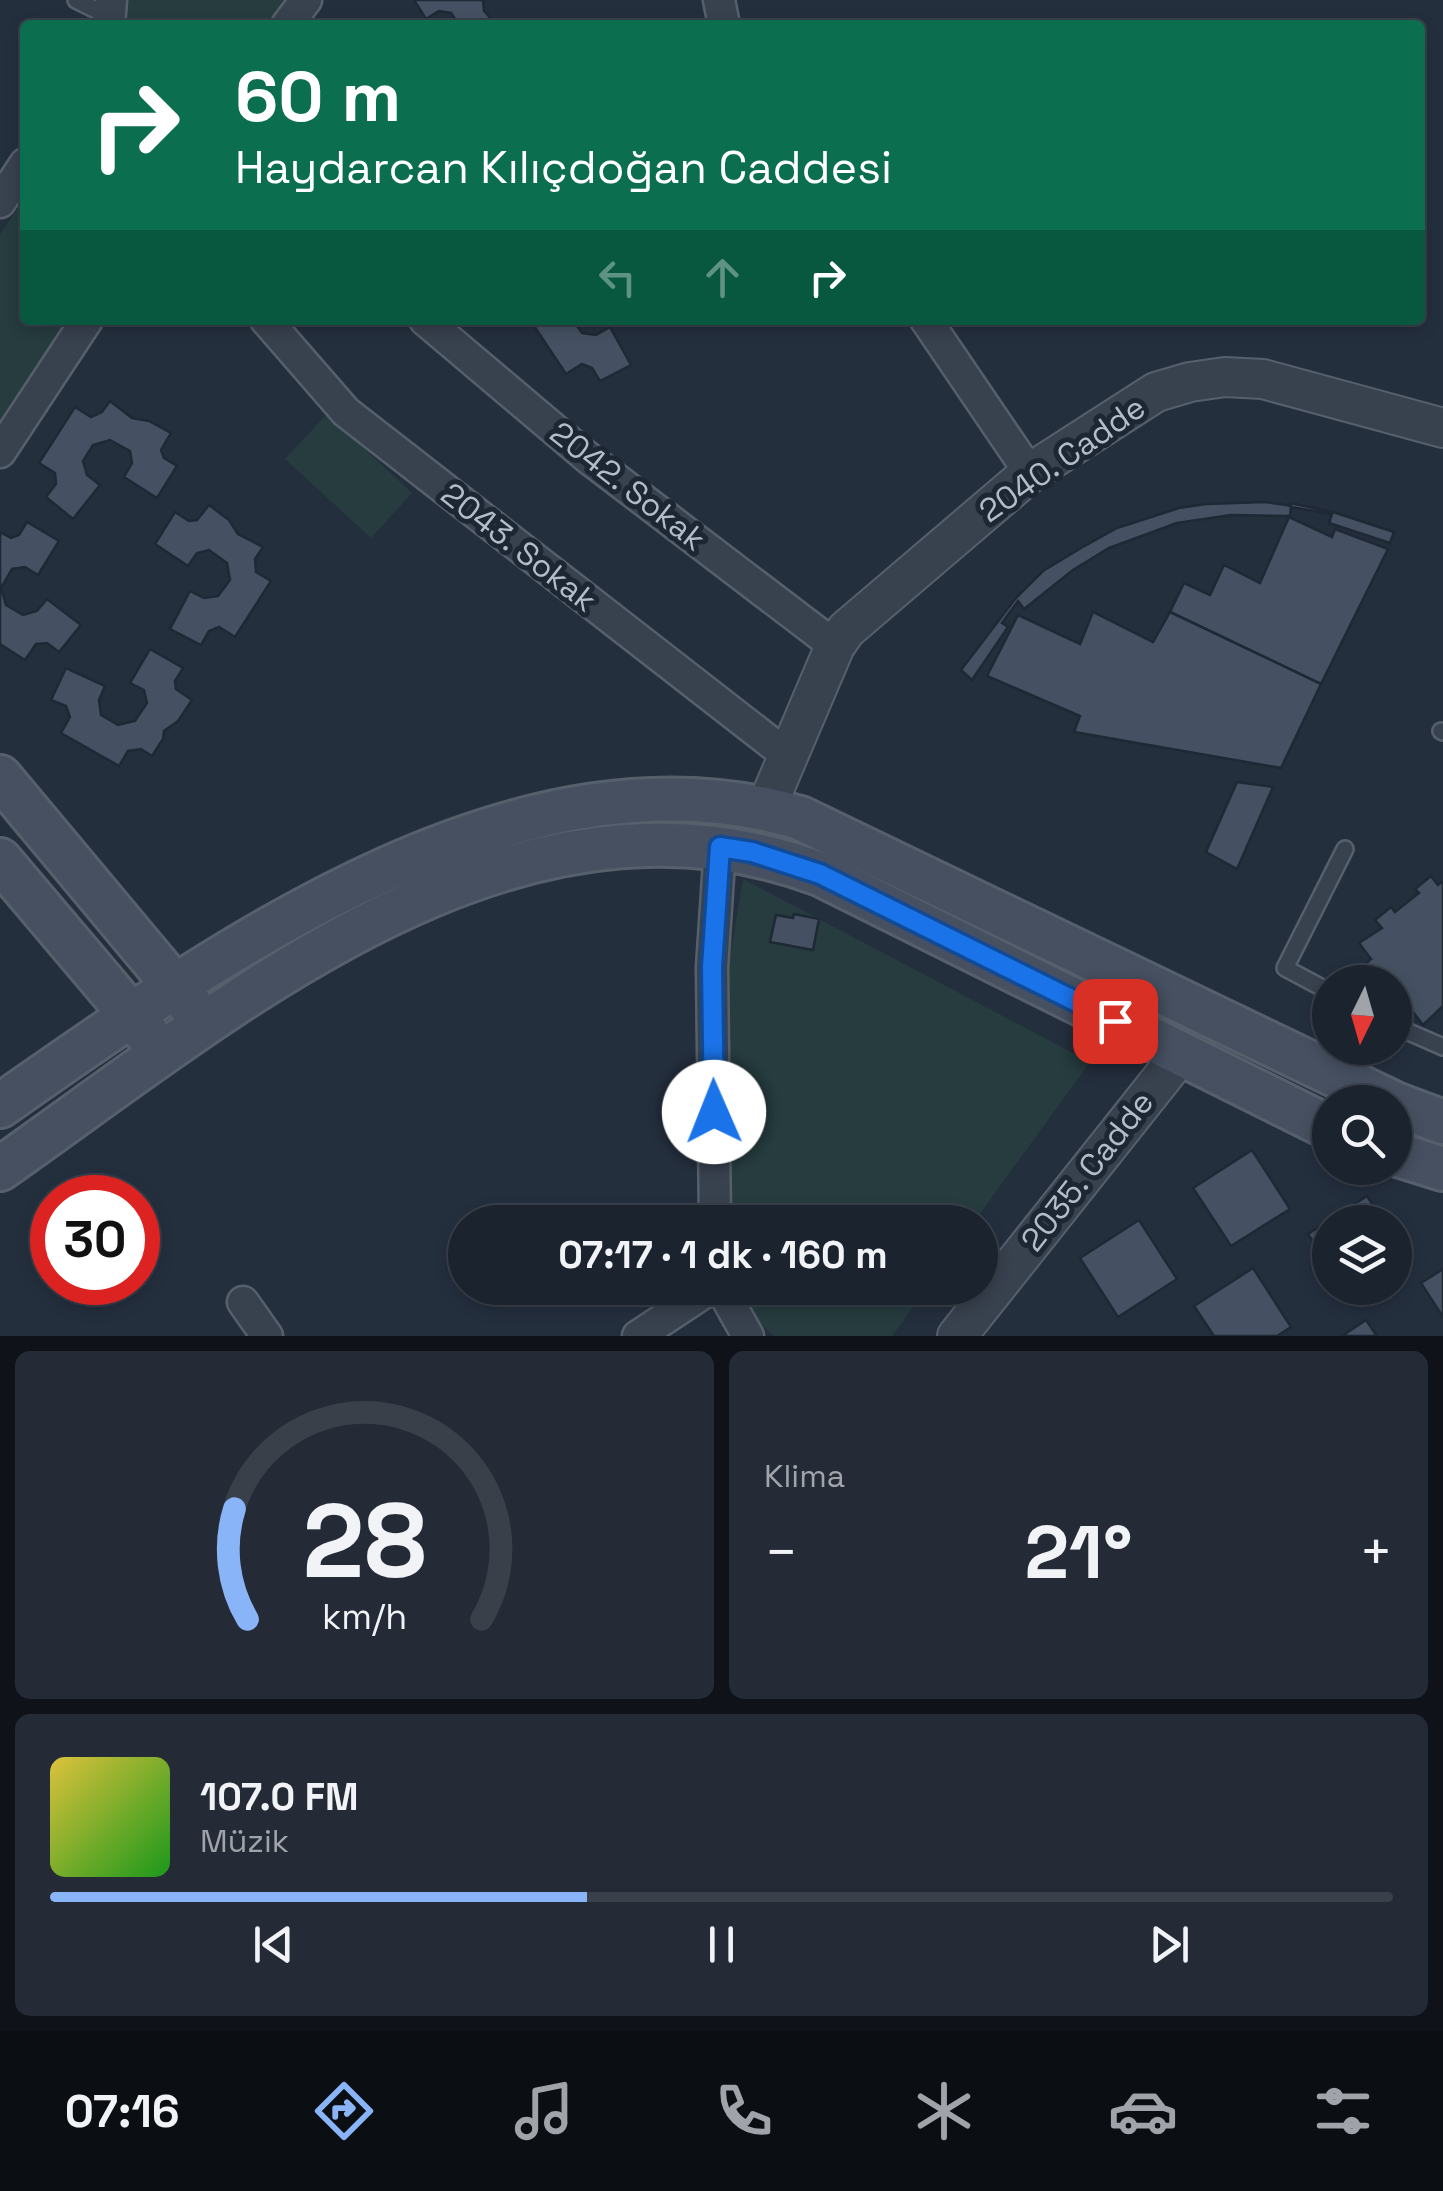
<!DOCTYPE html>
<html lang="tr">
<meta charset="utf-8">
<style>
body{margin:0;font-family:"Space Grotesk",sans-serif;background:#242b36;color:#f1f3f6;height:100vh;display:flex;flex-direction:column;font-size:38px;white-space:nowrap}
*{box-sizing:border-box;margin:0}
p{font-size:32px;color:#a0a4aa}
.icon{flex:none;width:55px;height:55px;fill:none;stroke:currentColor;stroke-width:2;stroke-linecap:round;stroke-linejoin:round}
.map{position:relative;height:1336px;overflow:hidden}
.drawer{display:flex;flex-direction:column;gap:15px;padding:15px;background:#0f1319;flex:1}
.drawer>*{flex:none}
.top-card{position:absolute;left:20px;top:20px;width:1405px;height:305px;border-radius:10px;box-shadow:0 5px 15px #0003,0 0 0 2px #39404a;background:#0b6e4f;color:#fff;overflow:hidden}
.needle{width:65px;rotate:185deg}
.fabs{position:absolute;left:1312px;top:965px;display:grid;gap:20px}
.fabs a{display:grid;place-items:center;width:100px;height:100px;border-radius:50%;background:#1b232e;box-shadow:0 5px 15px #0003,0 0 0 2px #39404a;font-size:50px}
.speed{position:absolute;left:30px;top:1175px;display:flex;gap:20px;font-size:50px;font-weight:700;text-align:center}
.speed>*{display:grid;place-content:center;width:130px;height:130px;border-radius:50%;background:#1b232e;box-shadow:0 5px 15px #0003,0 0 0 2px #39404a;line-height:1}
.speed .limit{border:15px solid #d22;background:#fff;color:#111}
.pin{position:absolute;display:grid;place-items:center;width:85px;height:85px;color:#fff;margin:-42px;border-radius:20px;box-shadow:0 5px 15px #0006}
.me{position:absolute;width:110px;margin:-55px;rotate:359deg;stroke-linejoin:round;filter:drop-shadow(0 0 8px #0008)}
.turn{display:flex;align-items:center;gap:35px;height:210px;padding:0 50px;font-size:45px}
.turn .icon{width:130px;height:130px;stroke-width:2.5}
.turn b{display:block;font-size:70px;line-height:85px}
.lanes{display:flex;align-items:center;height:95px;padding:0 50px;background:#0003;justify-content:center;gap:50px;direction:ltr}
.lanes .off{opacity:.35}
.big{font-size:75px;font-weight:700;line-height:1.1}
.drawer .widget{flex:1;display:flex;flex-direction:column;justify-content:center;gap:15px;min-width:0;padding:0 35px;border-radius:15px;background:#242b36}
.drawer .dial{align-items:center;gap:0}
.dial svg{height:260px;overflow:visible;fill:none;stroke:#39404a;stroke-width:7;stroke-linecap:round;text-anchor:middle}
.dial text{fill:#f1f3f6;stroke:none}
.song{display:flex;align-items:center;gap:30px}
.cover{width:120px;height:120px;border-radius:15px;background:linear-gradient(135deg,hsl(50 70% 55%),hsl(120 70% 35%))}
.played{height:10px;border-radius:5px;background:linear-gradient(90deg,#8ab4f8 40%,#39404a 40%)}
.keys{display:flex;justify-content:space-around;direction:ltr}
.heat{display:flex;justify-content:space-between;align-items:center;font-size:55px;direction:ltr}
.drawer .tiles{flex:1;display:grid;gap:15px;grid-template-columns:1fr 1fr}
.widget:last-child{grid-column:span 2}
.trip{position:absolute;left:448px;top:1205px;width:550px;height:100px;border-radius:50px;background:#1b232e;box-shadow:0 5px 15px #0003,0 0 0 2px #39404a;font-weight:700;line-height:100px;text-align:center}
.menu{display:flex;height:160px;justify-content:space-around;align-items:center;background:#0b0e12;color:#a0a4aa}
.menu .icon{width:70px;height:70px}
.menu .selected{color:#8ab4f8}
.menu b{font-size:45px;color:#f1f3f6}
.map>svg:first-child{display:block}
</style>
<div class="map">
<svg width="1443" height="1336" viewBox="0 0 1443 1336">
<rect width="100%" height="100%" fill="#242f3e"/>
<!-- green -->
<g fill="#263c3f">
<polygon points="128,0 285,0 269,25 124,25"/>
<polygon points="25,197 25,320 71,320 0,426 0,235"/>
<polygon points="327,414 412,493 371,538 285,459"/>
<polygon points="743,879 1090,1062 974,1222 732,1222 725,986"/>
<polygon points="744,1288 927,1288 892,1336 774,1336 752,1316"/>
</g>
<!-- building -->
<g fill="#455162" stroke="#1f2835" stroke-width="2.5">
<polygon points="414,0 483,0 484,11 497,25 459,25 451,13 439,11 426,19"/>
<polygon points="530,320 573,320 582,333 596,335 610,327 631,365 600,381 592,368 582,364 566,374"/>
<polygon points="110,401 132,418 149,421 171,433 161,450 164,458 177,466 157,498 124,477 132,463 130,451 110,440 93,445 83,461 87,475 100,485 73,519 46,497 56,484 55,473 39,463 75,407 91,417 102,412"/>
<polygon points="1265,502 1333,512 1394,532 1390,543 1329,523 1332,514 1291,507 1290,516 1231,515 1177,523 1109,548 1073,570 1024,609 1018,601 1002,623 1008,627 972,680 961,670 1015,599 1043,571 1081,548 1117,528 1179,508 1206,504"/>
<polygon points="1290,503 1333,512 1394,532 1390,543 1329,523 1332,514 1291,507"/>
<polygon points="209,505 229,520 238,534 263,547 255,559 256,572 271,581 235,637 219,627 209,631 201,645 170,629 190,591 204,598 218,596 230,580 227,563 209,550 197,553 188,566 155,544 175,512 189,521 197,520"/>
<polygon points="1289,517 1332,537 1335,529 1388,549 1321,684 1170,612 1184,583 1210,595 1224,565 1260,583"/>
<polygon points="27,522 59,541 38,575 25,567 12,569 1,588 6,605 23,615 37,611 47,599 81,625 59,652 47,643 36,644 25,660 0,644 0,532 11,538 19,535"/>
<polygon points="1093,612 1153,642 1170,612 1321,684 1281,768 1074,732 1080,716 987,676 1018,615 1080,644"/>
<polygon points="150,649 183,668 175,681 176,689 192,700 178,721 164,731 163,739 152,756 141,749 128,751 119,766 61,733 70,717 66,706 51,700 66,668 105,686 99,700 101,715 118,725 135,721 147,703 144,690 130,683"/>
<polygon points="1237,782 1273,787 1237,869 1206,852"/>
<polygon points="1431,876 1438,885 1443,881 1443,1006 1423,1025 1410,1008 1403,1014 1395,1004 1395,982 1378,982 1364,965 1371,959 1359,943 1382,928 1375,920 1391,907 1395,912 1419,893 1415,889"/>
<polygon points="794,914 819,919 813,950 770,942 776,915 793,918"/>
<polygon points="1252,1150 1290,1209 1231,1246 1193,1188"/>
<polygon points="1367,1196 1384,1222 1330,1222 1330,1268 1308,1234"/>
<polygon points="1139,1220 1177,1279 1118,1317 1080,1258"/>
<polygon points="1253,1268 1291,1327 1277,1336 1214,1336 1194,1306"/>
<polygon points="1443,1269 1443,1317 1421,1283"/>
<polygon points="1366,1320 1377,1336 1342,1336"/>
</g>
<g fill="none" stroke-linecap="round" stroke-linejoin="round">
<defs>
<g id="service">
<polyline points="76,0 110,17"/>
<polyline points="1441,731 1443,732"/>
<polyline points="1330,992 1285,968 1345,849"/>
<polyline points="1395,1026 1443,1047"/>
</g>
<g id="minor">
<polyline points="719,0 724,25"/>
<polyline points="109,25 111,0"/>
<polyline points="287,25 306,0"/>
<polyline points="0,202 25,164"/>
<polyline points="266,320 346,412 788,756"/>
<polyline points="425,320 587,457 835,646"/>
<polyline points="926,320 1030,473"/>
<polyline points="0,452 87,320"/>
<polyline points="715,1222 712,967 720,847"/>
<polyline points="721,1288 748,1336"/>
<polyline points="243,1302 267,1336"/>
<polyline points="638,1336 711,1288"/>
</g>
<g id="tertiary">
<polyline points="766,808 835,646 846,630 1030,473 1156,392 1190,382 1225,377 1263,379 1443,428"/>
<polyline points="957,1336 1181,1054"/>
</g>
<g id="secondary">
<polyline points="0,777 192,1007"/>
<polyline points="0,860 148,1035"/>
<polyline points="1395,1104 1443,1122"/>
<path d="M0,1106c217,-152 520,-372 800,-288l591,284"/>
<polyline points="1395,1154 1443,1169"/>
<path d="M0,1169c234,-164 515,-409 820,-295l510,254"/>
</g>
</defs>
<!-- service casing -->
<use href="#service" stroke="#565f6c" stroke-width="20"/>
<!-- minor casing -->
<use href="#minor" stroke="#565f6c" stroke-width="35"/>
<!-- tertiary casing -->
<use href="#tertiary" stroke="#565f6c" stroke-width="42"/>
<!-- secondary casing -->
<use href="#secondary" stroke="#565f6c" stroke-width="48"/>
<!-- service -->
<use href="#service" stroke="#38414e" stroke-width="15"/>
<!-- minor -->
<use href="#minor" stroke="#38414e" stroke-width="30"/>
<!-- tertiary -->
<use href="#tertiary" stroke="#38414e" stroke-width="38"/>
<!-- secondary -->
<use href="#secondary" stroke="#465061" stroke-width="42"/>
</g>
<g fill="none" stroke-linecap="round" stroke-linejoin="round">
<defs>
<polyline id="route" points="714,1112 712,967 720,847 752,852 820,874 1115,1021"/>
</defs>
<!-- route casing -->
<use href="#route" stroke="#114b97" stroke-width="25"/>
<!-- route -->
<use href="#route" stroke="#1a73e8" stroke-width="18"/>
</g>
<g text-anchor="middle" stroke-width="10" stroke-linejoin="round" paint-order="stroke">
<!-- street labels -->
<g font-size="32" fill="#b4bcc9" stroke="#1d2633">
<text transform="translate(1062 459) rotate(-35)" y="11">2040. Cadde</text>
<text transform="translate(628 486) rotate(38)" y="11">2042. Sokak</text>
<text transform="translate(519 547) rotate(38)" y="11">2043. Sokak</text>
<text transform="translate(1087 1171) rotate(-52)" y="11">2035. Cadde</text>
</g>
</g>
</svg>
<div class="fabs">
<a><svg class="needle" viewBox="-14 -14 28 28"><path d="M0-13l5 13h-10z" fill="#e53935"/><path d="M0 13l5-13h-10z" fill="#a0a4aa"/></svg></a>
<a><svg class="icon" aria-label="search" viewBox="0 0 24 24"><circle cx="10" cy="10" r="6"/><path d="M15 15l6 6"/></svg></a>
<a><svg class="icon" aria-label="layers" viewBox="0 0 24 24"><path d="M12 4l9 5-9 5-9-5zM3 14l9 5 9-5"/></svg></a>
</div>
<div class="speed"><div class="limit">30</div></div>
<div class="pin" style="left:1115px;top:1021px;background:#d93025"><svg class="icon" aria-label="arrive" viewBox="0 0 24 24"><path d="M6 21V4h12l-3 4 3 4H6"/></svg></div>
<svg class="me" style="left:714px;top:1112px" viewBox="-20 -20 40 40"><circle r="19" fill="#fff"/><path d="M0-13L10 11 0 6-10 11z" fill="#1a73e8"/></svg>
<div class="trip">07:17 · 1 dk · 160 m</div>
<div class="top-card">
<div class="turn"><svg class="icon" aria-label="right" viewBox="0 0 24 24"><path d="M7 20v-9h11M14 6l5 5-5 5"/></svg><div><b>60 m</b>Haydarcan Kılıçdoğan Caddesi</div></div>
<div class="lanes"><svg class="icon off" aria-label="left" viewBox="0 0 24 24"><path d="M17 20v-9H6M10 6l-5 5 5 5"/></svg><svg class="icon off" aria-label="ahead" viewBox="0 0 24 24"><path d="M12 20V5M6 11l6-6 6 6"/></svg><svg class="icon" aria-label="right" viewBox="0 0 24 24"><path d="M7 20v-9h11M14 6l5 5-5 5"/></svg></div>
</div>
</div>
<section class="drawer">
<div class="tiles">
<div class="widget dial"><svg viewBox="0 0 100 80">
<path d="M14 69A42 42 0 1 1 86 69"/>
<path d="M14 69A42 42 0 0 1 10 35" stroke="#8ab4f8"/>
<text x="50" y="56" font-size="32" font-weight="700">28</text>
<text x="50" y="72" font-size="11">km/h</text>
</svg></div>
<div class="widget"><p>Klima</p>
<div class="heat"><a>−</a><b class="big">21°</b><a>+</a></div>
</div>
<div class="widget">
<div class="song"><i class="cover"></i><div><b>107.0 FM</b><p>Müzik</p></div></div>
<div class="played"></div>
<div class="keys"><svg class="icon" aria-label="previous" viewBox="0 0 24 24"><path d="M18 5L8 12l10 7zM5 5v14"/></svg><svg class="icon" aria-label="pause" viewBox="0 0 24 24"><path d="M8 5v14M16 5v14"/></svg><svg class="icon" aria-label="next" viewBox="0 0 24 24"><path d="M6 5l10 7-10 7zM19 5v14"/></svg></div>
</div>
</div>
</section>
<nav class="menu">
<b>07:16</b>
<svg class="icon selected" aria-label="directions" viewBox="0 0 24 24"><path d="M12 3l9 9-9 9-9-9zM9 14v-3h6M13 9l2 2-2 2"/></svg>
<svg class="icon" aria-label="music" viewBox="0 0 24 24"><path d="M9 18V5l10-2v13"/><circle cx="6" cy="18" r="3"/><circle cx="16" cy="16" r="3"/></svg>
<svg class="icon" aria-label="phone" viewBox="0 0 24 24"><path d="M5 4h4l2 5-3 2q2 4 5 5l2-3 5 2v4C11 20 4 13 5 4z"/></svg>
<svg class="icon" aria-label="climate" viewBox="0 0 24 24"><path d="M12 3v18M4 7l16 10M4 17L20 7"/></svg>
<svg class="icon" aria-label="car" viewBox="0 0 24 24"><path d="M5 17H2v-5l4-1 3-4h7l3 4 3 1v5h-3M9 17h6M6 11h13"/><circle cx="7" cy="17" r="2"/><circle cx="17" cy="17" r="2"/></svg>
<svg class="icon" aria-label="filters" viewBox="0 0 24 24"><path d="M4 7h16M4 17h16"/><circle cx="9" cy="7" r="2"/><circle cx="15" cy="17" r="2"/></svg>
</nav>
